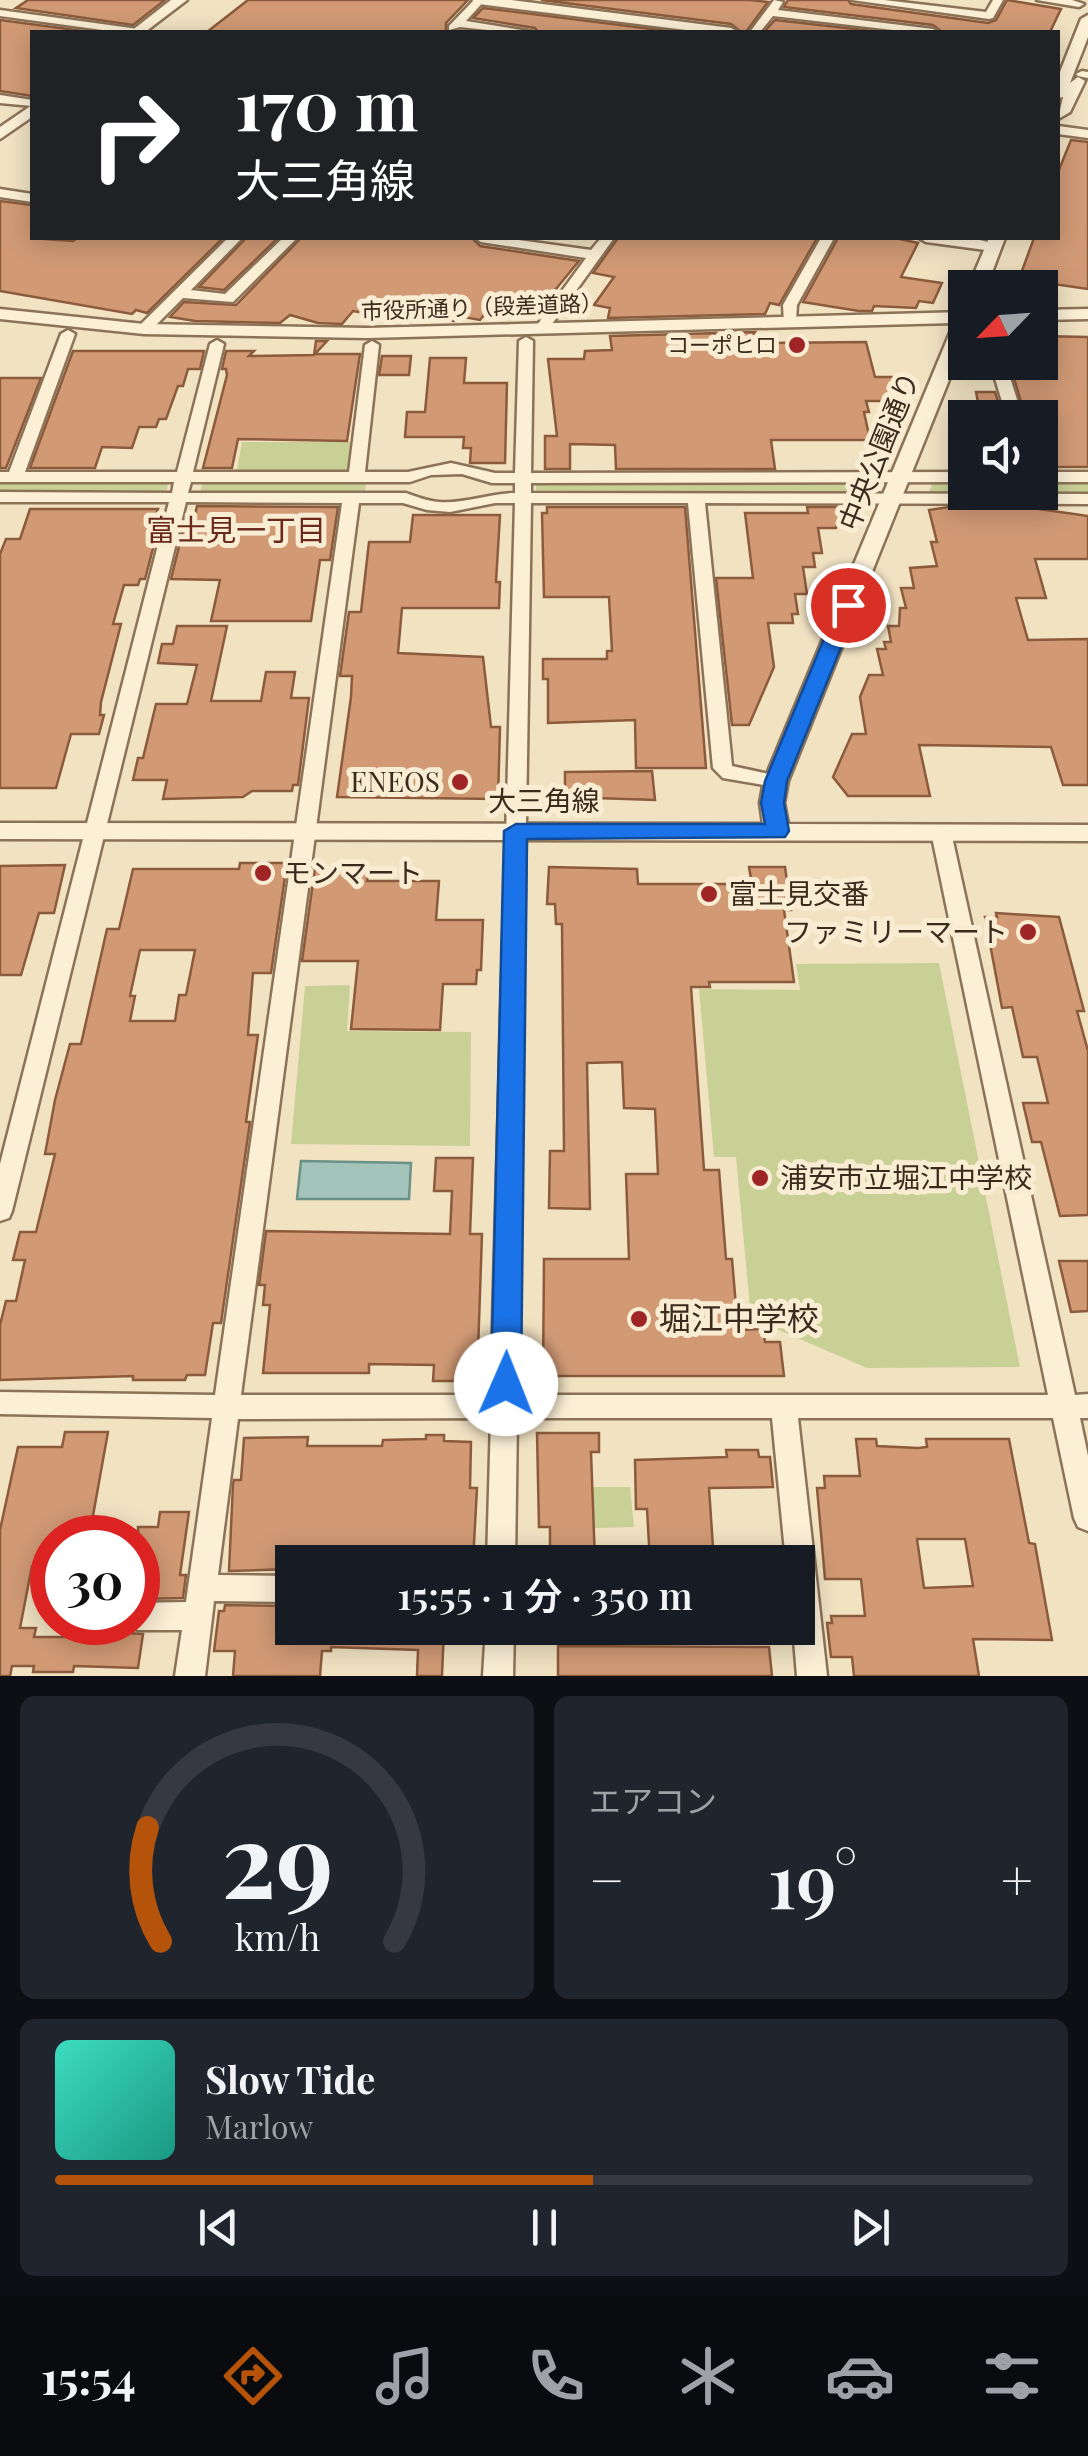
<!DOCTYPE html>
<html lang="ja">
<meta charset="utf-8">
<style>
body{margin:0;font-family:"Playfair Display","Noto Sans JP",serif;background:#20242c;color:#f1f3f6;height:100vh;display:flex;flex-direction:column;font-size:38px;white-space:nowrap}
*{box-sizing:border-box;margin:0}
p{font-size:32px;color:#9ea1a6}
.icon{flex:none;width:55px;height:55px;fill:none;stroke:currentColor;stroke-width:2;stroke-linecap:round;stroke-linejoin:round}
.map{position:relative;height:1676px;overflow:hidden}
.details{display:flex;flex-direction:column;gap:20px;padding:20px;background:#0d0f14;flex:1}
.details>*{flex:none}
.hud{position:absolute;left:30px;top:30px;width:1030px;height:210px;border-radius:0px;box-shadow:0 5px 25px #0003;background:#202124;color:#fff;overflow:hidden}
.needle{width:65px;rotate:245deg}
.fabs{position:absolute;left:948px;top:270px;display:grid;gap:20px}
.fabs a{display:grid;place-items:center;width:110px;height:110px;border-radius:0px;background:#171b24;box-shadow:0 5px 25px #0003;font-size:50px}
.speed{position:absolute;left:30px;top:1515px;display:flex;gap:20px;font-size:50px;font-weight:700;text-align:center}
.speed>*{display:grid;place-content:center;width:130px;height:130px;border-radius:50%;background:#171b24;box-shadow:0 5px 25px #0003;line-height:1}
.speed .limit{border:15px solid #d22;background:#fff;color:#111}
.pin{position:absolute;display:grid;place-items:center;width:85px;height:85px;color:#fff;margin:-42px;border:5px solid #fff;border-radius:50%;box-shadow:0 2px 10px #0007}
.me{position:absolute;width:110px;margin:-55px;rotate:1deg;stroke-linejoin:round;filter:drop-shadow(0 0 8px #0008)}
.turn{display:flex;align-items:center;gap:35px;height:210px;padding:0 40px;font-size:45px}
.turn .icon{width:130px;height:130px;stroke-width:2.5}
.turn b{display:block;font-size:70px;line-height:85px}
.big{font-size:75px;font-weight:600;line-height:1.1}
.details .card{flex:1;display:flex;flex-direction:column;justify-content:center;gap:15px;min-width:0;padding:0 35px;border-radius:15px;background:#20242c}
.details .dial{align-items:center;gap:0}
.dial svg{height:260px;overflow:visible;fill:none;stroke:#363941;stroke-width:7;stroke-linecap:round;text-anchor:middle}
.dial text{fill:#f1f3f6;stroke:none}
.song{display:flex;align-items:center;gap:30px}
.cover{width:120px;height:120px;border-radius:15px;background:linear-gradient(135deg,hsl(170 70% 55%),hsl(170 70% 35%))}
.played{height:10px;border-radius:5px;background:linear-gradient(90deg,#b45309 55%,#363941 55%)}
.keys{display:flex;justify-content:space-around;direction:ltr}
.heat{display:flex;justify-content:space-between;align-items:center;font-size:55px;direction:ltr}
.details .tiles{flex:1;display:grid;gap:20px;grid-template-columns:1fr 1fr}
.card:last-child{grid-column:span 2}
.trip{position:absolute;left:275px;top:1545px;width:540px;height:100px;border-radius:0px;background:#171b24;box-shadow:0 5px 25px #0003;font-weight:600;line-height:100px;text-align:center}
.tabs{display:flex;height:160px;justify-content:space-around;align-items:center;background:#090b0e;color:#9ea1a6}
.tabs .icon{width:70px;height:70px}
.tabs .current{color:#b45309}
.tabs b{font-size:45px;color:#f1f3f6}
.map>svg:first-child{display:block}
</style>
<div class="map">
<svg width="1088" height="1676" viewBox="0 0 1088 1676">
<rect width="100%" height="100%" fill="#f1e2c2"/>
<!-- green -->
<g fill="#c9d095">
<polygon points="242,442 351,442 348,470 237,470"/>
<polygon points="0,480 169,480 166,493 0,493"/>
<polygon points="203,481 366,482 365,493 200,493"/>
<polygon points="536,481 860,482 855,496 536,494"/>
<polygon points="933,482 965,482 965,492 1040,492 1040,482 1088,482 1088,493 929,493"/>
<polygon points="939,963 1020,1367 867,1368 751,1318 736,1157 714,1157 699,989 800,990 796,964"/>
<polygon points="350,985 347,1031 471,1032 470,1146 291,1144 305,986"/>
<polygon points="591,1487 630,1487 634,1527 594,1528"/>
</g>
<!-- water -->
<polygon fill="#a4c3ba" stroke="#6b9288" stroke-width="2.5" points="301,1161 411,1163 409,1199 297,1199"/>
<!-- building -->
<g fill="#d19a75" stroke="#8c5b3c" stroke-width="2.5" fill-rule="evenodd">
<polygon points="28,0 165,0 133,25 16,8"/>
<polygon points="248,0 468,0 446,23 446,32 207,32"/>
<polygon points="541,0 749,0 768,2 746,32 741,32 731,24"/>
<polygon points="788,0 848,0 851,4 988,23 996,20 1007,0 1061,9 1050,32 942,32 933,25 784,7"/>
<polygon points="483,8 676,32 538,32 535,28 473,18"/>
<polygon points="0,20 83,31 32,32 32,96 0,91"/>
<polygon points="775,20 882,32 764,32"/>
<polygon points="1071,140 1088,142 1088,289 1019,279 1034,238 1058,238 1058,172"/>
<polygon points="0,201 32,205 32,238 73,241 77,238 223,238 147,313 136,310 132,314 0,291"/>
<polygon points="246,238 278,238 224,290 199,287"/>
<polygon points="301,238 472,238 480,246 579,261 532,318 505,314 500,318 484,315 480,320 458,316 454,321 415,317 415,322 353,311 342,324 318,323 290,315 280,323 195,321 170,317 184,302 236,305"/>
<polygon points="618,238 817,238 779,305 770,303 765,314 608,318 610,308 594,305 614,277 593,273"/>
<polygon points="838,238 895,238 918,243 901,277 942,283 933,303 919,301 916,308 874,306 872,311 859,311 803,302"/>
<polygon points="755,332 749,343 866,342 875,377 899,377 889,401 866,401 869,412 864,412 870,440 771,440 775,469 616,469 615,445 570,444 570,469 545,469 545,436 557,436 548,359 584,359 585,351 612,350 610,336"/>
<polygon points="1040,336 1088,337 1088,467 1040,467 1040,418 1026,418 1012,372 1021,372 1017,362 1040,362"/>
<polygon points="316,341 327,341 315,354 360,354 347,441 238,439 232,468 203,468 227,375 226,369 222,369 226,351 254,351 249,356 314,355"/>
<polygon points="73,351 204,351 200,369 188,369 183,386 178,386 166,419 159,419 156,427 139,427 132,448 102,447 95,468 30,468"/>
<polygon points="382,356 411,356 409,375 379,375"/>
<polygon points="430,358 466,358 464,383 507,383 505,463 470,463 471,448 463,448 464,437 405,437 407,412 425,412"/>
<polygon points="0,378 41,378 6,468 0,468"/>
<polygon points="976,392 995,392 1003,418 981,418"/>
<polygon points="197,506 338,507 330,560 320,560 311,621 211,621 220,580 171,579 187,514 195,515"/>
<polygon points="547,507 685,507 706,768 636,768 635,720 548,723 548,679 543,679 543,659 607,659 607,651 612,651 609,597 544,597 542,513 547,513"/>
<polygon points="807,507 844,507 836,528 818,528 822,553 813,553 815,567 803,567 807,594 795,594 798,614 792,614 793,623 768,623 774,667 749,725 732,725 716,578 753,578 745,513 808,513"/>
<polygon points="949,507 1032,508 1088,516 1088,559 1035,559 1046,598 1016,598 1028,640 1088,639 1088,785 1063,785 1051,747 919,745 930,796 848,796 833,777 852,734 866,734 860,697 869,675 883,675 877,649 886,649 884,642 891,642 888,626 899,626 900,608 906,608 901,588 914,588 910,568 937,566 931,542 937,542 929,510"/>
<polygon points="30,509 158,509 156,514 162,514 145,579 140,579 138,585 124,585 113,624 121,624 101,702 100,715 104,715 99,734 71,734 56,788 0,788 0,554 6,539 20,539"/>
<polygon points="413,515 500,515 496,582 500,582 499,608 402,608 398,653 483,657 491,727 500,727 498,799 337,797 351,697 352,676 340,676 349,612 361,612 369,542 410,542"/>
<polygon points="177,626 227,626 211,701 261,701 266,672 295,672 291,698 309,698 298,785 293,785 292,791 252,791 243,797 163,799 167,780 133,780 138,758 143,758 156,704 187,704 197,665 158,663 162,644 173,644"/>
<polygon points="652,771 655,800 565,797 565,772"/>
<path d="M240,863h47l-16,110h-18l-5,62h10l-12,87h4l-29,201h-8l-8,52h-18l-2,5h-52v-4l-133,4v-55l6,-24h10l9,-41h-12l7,-28h16l19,-78h-10l10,-54 15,-56h11l26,-115h12l14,-60h106zM140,950h55l-9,45h-7l-4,26h-45l5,-25h-5z"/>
<polygon points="65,865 54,913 39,913 21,975 0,975 0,866"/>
<polygon points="549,867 637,869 638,884 752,884 749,867 785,867 791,910 784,910 794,982 709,982 710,987 691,987 704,1170 719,1170 726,1259 732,1259 738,1330 763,1329 765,1342 780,1342 784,1376 543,1376 544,1259 629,1259 626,1174 658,1174 655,1109 624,1108 622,1062 587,1063 590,1209 549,1208 550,1151 564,1151 562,924 556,924 555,904 547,904"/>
<polygon points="315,868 369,868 367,881 439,881 436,920 483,920 481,970 477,970 476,984 443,984 440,1030 351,1029 358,961 302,961"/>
<polygon points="996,913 1059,917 1084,1011 1077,1011 1088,1051 1088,1215 1060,1216 1041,1142 1032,1142 1023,1103 1048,1103 1037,1057 1023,1057 1012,1007 1002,1008 985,917 997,917"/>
<polygon points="436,1158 473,1158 470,1234 482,1234 477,1381 433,1381 434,1365 369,1364 369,1373 263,1373 270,1305 263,1305 265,1285 259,1285 266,1231 450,1234 452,1191 434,1191"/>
<polygon points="1059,1261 1088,1261 1088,1311 1071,1312"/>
<polygon points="65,1432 108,1432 89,1538 52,1538 52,1566 32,1566 20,1628 36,1628 34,1637 92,1637 94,1631 143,1634 138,1668 74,1666 73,1672 33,1672 34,1666 12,1666 10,1676 0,1676 0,1530 18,1447 62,1447"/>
<polygon points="537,1433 599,1433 599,1452 591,1452 595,1562 550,1562 550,1527 539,1527"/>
<polygon points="426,1435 444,1435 444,1441 471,1442 470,1488 477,1488 473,1562 292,1562 292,1569 229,1571 233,1484 234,1480 241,1480 244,1438 308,1437 307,1446 382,1446 383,1440 426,1439"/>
<path d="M856,1439h20l1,7 41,2 9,-1 -1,-8h83l20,104 6,1 17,96 -79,-1 6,37h-125l-2,-19h-21l-4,-34h5l-1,-7h34l-4,-37h-36l-8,-91h8l-1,-12h36zM917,1539h48l8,47 -49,2z"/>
<polygon points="726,1450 758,1450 759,1457 770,1457 773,1487 709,1488 714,1562 650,1562 647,1509 636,1509 635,1460 727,1457"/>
<polygon points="160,1512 189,1512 180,1575 186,1575 183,1598 138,1599 138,1527 158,1527"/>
<polygon points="225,1605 292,1606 292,1628 444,1628 442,1676 417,1676 418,1650 331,1647 331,1651 322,1651 320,1676 233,1676 235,1651 214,1651 219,1611 224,1611"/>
<polygon points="558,1646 769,1647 772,1676 558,1676"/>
</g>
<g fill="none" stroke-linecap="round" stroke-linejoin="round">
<defs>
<g id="minor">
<polygon points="474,0 485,0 466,21 534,32 506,32 460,27 449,30 449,26"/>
<polygon points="774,0 783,2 778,10 933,29 939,32 910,32 773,16 760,32 750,32"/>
<polygon points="852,0 884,0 986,12 993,0 1003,0 993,18 989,19"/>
<polygon points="1037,0 1072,0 1084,4 1079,7"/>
<polygon points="0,10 138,29 144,32 117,32 0,16"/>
<polygon points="1082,71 1088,72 1088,78 1078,76 1076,74"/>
<polygon points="0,95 32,100 32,106 0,103"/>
<polygon points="1058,126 1088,130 1088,138 1058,134"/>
<polygon points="0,189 32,194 32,202 0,197"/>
<polygon points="228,238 242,238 191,290 225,294 283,238 297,238 233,302 183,298 149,332 139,332 139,326"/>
<polygon points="475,238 505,238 591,250 601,238 614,238 547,331 542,332 535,328 586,258 481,242"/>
<polygon points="821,238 834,238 797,305 796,320 784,323 783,305"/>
<path d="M919,238c24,-1 61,-3 81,9l-7,4 -67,-9z"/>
<path d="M68,330l7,4 -50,138h152l33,-128 7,-4 7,4 -31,128h156l16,-127 7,-4 7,4 -14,127h43l43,-9 44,10h20l4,-132 7,-4 7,4 -2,132 434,-1v10l-434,1v10l557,1v10l-383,-1 27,263 51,11 3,4 -10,6 -53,-9 -10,-10 -25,-265h-157l-14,892h531l-117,-563 10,-7 10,7 124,563 13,-1v24h-8l8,38v75l-10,-4 -4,-9 -21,-100h-255l29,258h-30l-4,-48h5v-66h-12l-14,-144h-255l-2,144h-28l4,-144 -253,1 -20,156 74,1v26l-78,-1 -9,75h-30l7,-46h-44l-10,-4 -1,-4h11v-19l48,-1 26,-184 -212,-4v-22l215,3 127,-892 -156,-1 -174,709 -3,7 -9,3v-57l169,-662h-169v-10l172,1 2,-11h-174v-10h9l52,-138zM462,474l30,9h23v10c-26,0 -50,11 -76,9 -12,-1 -22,-5 -33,-9h-218l3,-11h219l21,-7zM359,503h44l24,7 23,2 45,-9h20l-24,892h-250z"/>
<polygon points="990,362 1005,362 1023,418 1007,418"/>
<rect x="1040" y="472" width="48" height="10"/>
<polygon points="486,1628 514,1628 513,1676 483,1676"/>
</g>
<g id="tertiary">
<polygon points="171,0 187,0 145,32 130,32"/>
<polygon points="472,0 511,0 731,28 738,32 702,32 479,4"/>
<polygon points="1088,15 1088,37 1070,83 1078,77 1085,81 1070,112 1058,119 1063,97 1058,98 1058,77 1081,19"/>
<polygon points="32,105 32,117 0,139 0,127"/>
<polygon points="989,238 1005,238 986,288 968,288"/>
<polygon points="0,309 144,324 367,328 965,312 965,340 788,781 784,803 788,824 1088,825 1088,841 0,839 0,823 763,824 760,803 764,781 954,323 367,338 144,334 0,319"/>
<polygon points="1088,309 1088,319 1040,320 1040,310"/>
</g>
</defs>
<!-- minor casing -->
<use href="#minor" stroke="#8c7358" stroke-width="5"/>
<!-- tertiary casing -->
<use href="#tertiary" stroke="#8c7358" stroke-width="5"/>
<!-- minor -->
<use href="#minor" fill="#fbefd6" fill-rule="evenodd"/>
<!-- tertiary -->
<use href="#tertiary" fill="#fbefd6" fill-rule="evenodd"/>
</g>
<!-- route -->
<polygon fill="#1a73e8" stroke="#114b97" stroke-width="2.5" points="848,599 858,605 787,781 784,803 789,831 785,837 527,839 521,1384 516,1393 506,1397 495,1393 491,1384 504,831 516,824 765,824 761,803 765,781 838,605"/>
<!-- markers -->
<g fill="#9e2426" stroke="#f8ecd2" stroke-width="4">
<circle cx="797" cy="345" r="10"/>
<circle cx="460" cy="782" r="10"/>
<circle cx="263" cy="873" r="10"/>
<circle cx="709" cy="894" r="10"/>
<circle cx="1028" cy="932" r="10"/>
<circle cx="760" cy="1178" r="10"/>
<circle cx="639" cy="1319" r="10"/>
</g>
<g text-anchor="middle" stroke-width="10" stroke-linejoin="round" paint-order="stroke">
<!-- far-street labels -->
<g font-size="22" fill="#3b2b1d" stroke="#f8ecd2">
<text transform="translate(482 307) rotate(-2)" y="8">市役所通り（段差道路）</text>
</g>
<!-- far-poi labels -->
<g font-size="22" fill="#3b2b1d" stroke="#f8ecd2" text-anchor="end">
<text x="777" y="353">コーポヒロ</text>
</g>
<!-- street labels -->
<g font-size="28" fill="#3b2b1d" stroke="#f8ecd2">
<text transform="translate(879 451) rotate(-68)" y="10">中央公園通り</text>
<text x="544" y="811">大三角線</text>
</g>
<!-- poi labels -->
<g font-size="28" fill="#3b2b1d" stroke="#f8ecd2" text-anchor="start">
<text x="440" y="792" text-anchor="end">ENEOS</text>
<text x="283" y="883">モンマート</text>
<text x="729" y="904">富士見交番</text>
<text x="1008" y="942" text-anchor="end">ファミリーマート</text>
<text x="780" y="1188">浦安市立堀江中学校</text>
</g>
<!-- neighbourhood labels -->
<g font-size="30" fill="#6a291a" stroke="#f8ecd2">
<text x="236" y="541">富士見一丁目</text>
</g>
<!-- near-poi labels -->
<g font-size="32" fill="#3b2b1d" stroke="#f8ecd2" text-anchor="start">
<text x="659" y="1330">堀江中学校</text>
</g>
</g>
</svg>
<div class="fabs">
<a><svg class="needle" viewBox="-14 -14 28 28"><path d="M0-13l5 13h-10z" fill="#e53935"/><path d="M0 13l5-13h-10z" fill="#9ea1a6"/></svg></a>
<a><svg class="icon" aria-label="sound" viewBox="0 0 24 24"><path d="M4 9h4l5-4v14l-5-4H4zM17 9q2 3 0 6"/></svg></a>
</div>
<div class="speed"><div class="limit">30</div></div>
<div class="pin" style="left:848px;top:605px;background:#d93025"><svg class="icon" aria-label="arrive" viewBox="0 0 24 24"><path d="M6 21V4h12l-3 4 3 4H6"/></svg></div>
<svg class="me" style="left:506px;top:1384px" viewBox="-20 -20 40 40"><circle r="19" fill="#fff"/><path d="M0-13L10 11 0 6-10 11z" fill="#1a73e8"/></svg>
<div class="trip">15:55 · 1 分 · 350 m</div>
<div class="hud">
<div class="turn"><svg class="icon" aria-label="right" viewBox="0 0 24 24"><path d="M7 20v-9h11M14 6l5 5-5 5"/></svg><div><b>170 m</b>大三角線</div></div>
</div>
</div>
<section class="details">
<div class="tiles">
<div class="card dial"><svg viewBox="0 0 100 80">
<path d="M14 69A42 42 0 1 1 86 69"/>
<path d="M14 69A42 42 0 0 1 10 34" stroke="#b45309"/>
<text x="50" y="56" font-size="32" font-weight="700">29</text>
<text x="50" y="72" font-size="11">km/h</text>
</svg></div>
<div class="card"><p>エアコン</p>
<div class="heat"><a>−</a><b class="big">19°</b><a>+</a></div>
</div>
<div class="card">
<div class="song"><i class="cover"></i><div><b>Slow Tide</b><p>Marlow</p></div></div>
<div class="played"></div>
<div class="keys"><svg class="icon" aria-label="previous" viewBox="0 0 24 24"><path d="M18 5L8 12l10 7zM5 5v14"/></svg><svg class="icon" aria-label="pause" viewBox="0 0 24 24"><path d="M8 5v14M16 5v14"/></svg><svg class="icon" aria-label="next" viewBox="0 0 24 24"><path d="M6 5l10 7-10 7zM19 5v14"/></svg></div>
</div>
</div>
</section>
<nav class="tabs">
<b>15:54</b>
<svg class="icon current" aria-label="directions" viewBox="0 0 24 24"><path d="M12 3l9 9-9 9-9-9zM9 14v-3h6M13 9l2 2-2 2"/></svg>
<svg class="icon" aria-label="music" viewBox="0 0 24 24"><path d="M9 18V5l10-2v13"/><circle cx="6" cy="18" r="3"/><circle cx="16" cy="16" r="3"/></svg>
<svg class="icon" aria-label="phone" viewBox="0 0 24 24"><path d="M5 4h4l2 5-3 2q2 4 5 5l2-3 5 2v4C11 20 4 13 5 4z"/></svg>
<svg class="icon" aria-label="climate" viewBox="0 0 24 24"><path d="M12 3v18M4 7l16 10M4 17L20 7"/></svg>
<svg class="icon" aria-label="car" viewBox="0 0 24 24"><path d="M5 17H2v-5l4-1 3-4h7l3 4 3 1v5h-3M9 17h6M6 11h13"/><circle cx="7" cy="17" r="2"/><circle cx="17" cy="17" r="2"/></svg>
<svg class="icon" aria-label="filters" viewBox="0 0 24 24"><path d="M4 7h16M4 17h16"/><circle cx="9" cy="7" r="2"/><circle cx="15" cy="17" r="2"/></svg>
</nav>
